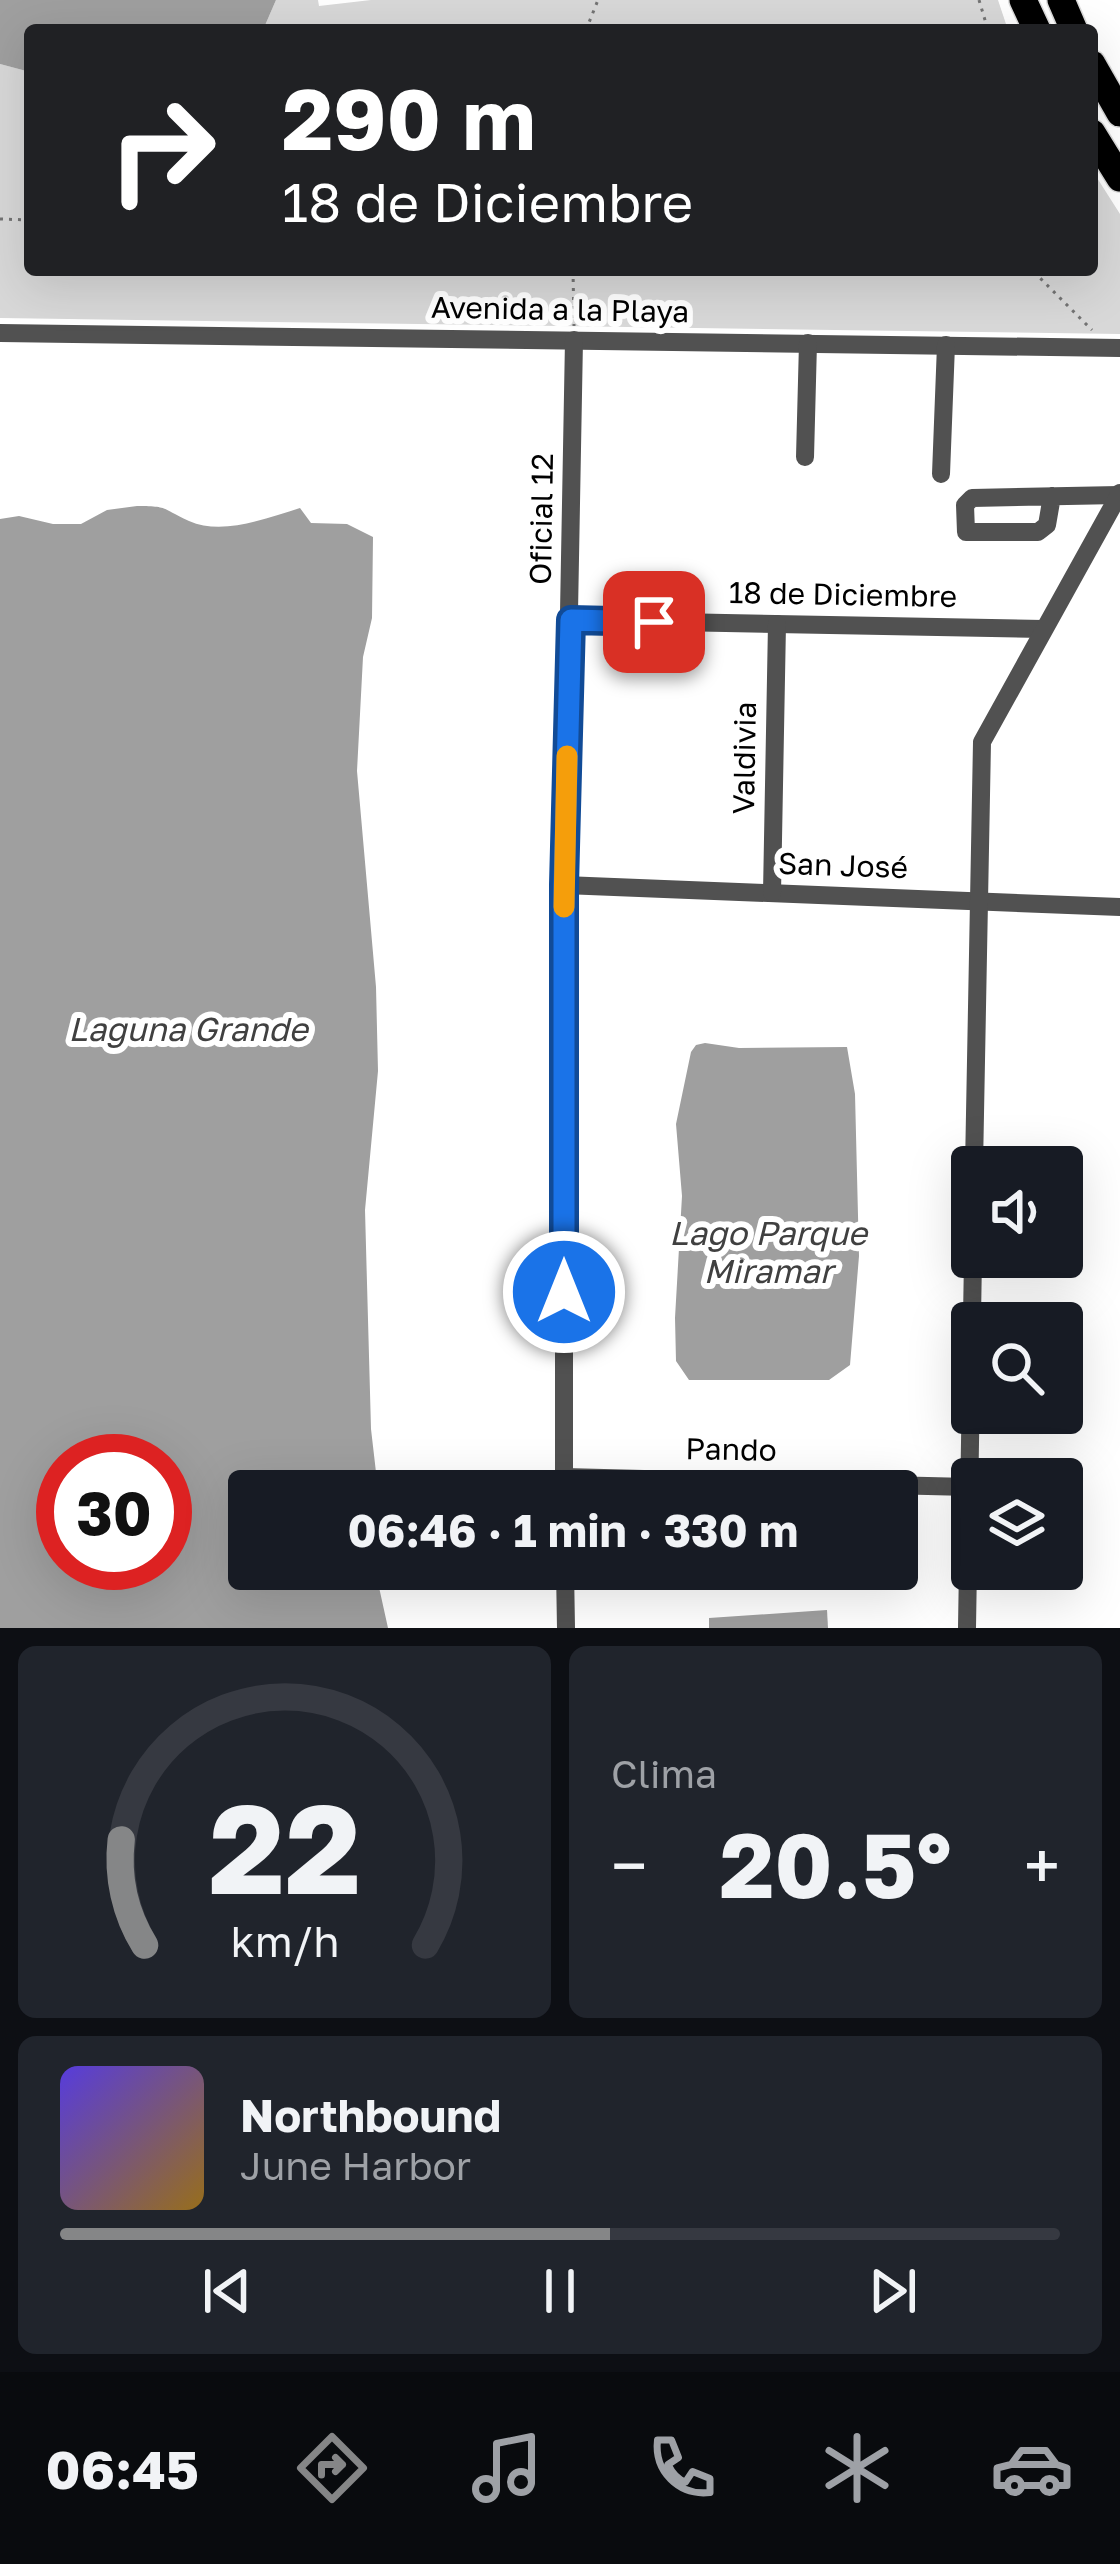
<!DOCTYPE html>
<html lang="es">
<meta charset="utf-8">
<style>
body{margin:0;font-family:"Golos Text",sans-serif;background:#20242c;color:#f1f3f6;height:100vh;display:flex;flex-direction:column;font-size:45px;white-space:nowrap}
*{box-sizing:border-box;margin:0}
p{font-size:39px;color:#9ea1a6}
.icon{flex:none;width:66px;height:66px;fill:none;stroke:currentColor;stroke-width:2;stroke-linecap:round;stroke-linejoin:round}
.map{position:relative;height:1628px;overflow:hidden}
.details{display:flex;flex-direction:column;gap:18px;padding:18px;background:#0d0f14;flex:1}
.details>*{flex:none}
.top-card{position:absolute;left:24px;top:24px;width:1074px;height:252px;border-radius:12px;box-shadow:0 12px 48px #0002;background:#202124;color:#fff;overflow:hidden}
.buttons{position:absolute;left:951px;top:1146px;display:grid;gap:24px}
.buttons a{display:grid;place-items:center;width:132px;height:132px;border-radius:12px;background:#171b24;box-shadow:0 12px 48px #0002;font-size:60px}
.speed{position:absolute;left:36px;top:1434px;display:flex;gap:24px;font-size:60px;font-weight:700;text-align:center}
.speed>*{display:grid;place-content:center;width:156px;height:156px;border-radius:50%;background:#171b24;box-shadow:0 12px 48px #0002;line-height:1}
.speed .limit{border:18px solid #d22;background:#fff;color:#111}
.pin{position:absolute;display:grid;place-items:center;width:102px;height:102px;color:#fff;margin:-51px;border-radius:24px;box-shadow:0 6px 18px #0006}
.me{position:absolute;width:132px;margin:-66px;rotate:0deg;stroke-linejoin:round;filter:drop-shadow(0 0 9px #0008)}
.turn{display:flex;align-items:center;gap:42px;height:252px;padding:0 60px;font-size:54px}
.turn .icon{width:156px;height:156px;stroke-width:2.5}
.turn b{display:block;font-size:84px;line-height:102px}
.big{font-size:90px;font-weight:700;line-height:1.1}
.details .card{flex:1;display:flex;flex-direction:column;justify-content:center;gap:18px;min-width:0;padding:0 42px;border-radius:18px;background:#20242c}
.details .dial{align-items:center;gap:0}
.dial svg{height:312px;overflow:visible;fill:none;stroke:#363941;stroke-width:7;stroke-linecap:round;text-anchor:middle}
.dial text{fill:#f1f3f6;stroke:none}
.song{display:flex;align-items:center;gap:36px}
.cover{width:144px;height:144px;border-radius:18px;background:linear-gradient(135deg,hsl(250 70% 55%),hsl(40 70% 35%))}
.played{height:12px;border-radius:6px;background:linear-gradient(90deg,#858687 55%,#363941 55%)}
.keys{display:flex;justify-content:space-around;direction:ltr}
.heat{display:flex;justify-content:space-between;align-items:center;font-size:66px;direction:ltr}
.details .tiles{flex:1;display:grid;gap:18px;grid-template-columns:1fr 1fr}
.card:last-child{grid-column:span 2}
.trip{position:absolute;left:228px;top:1470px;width:690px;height:120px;border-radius:12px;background:#171b24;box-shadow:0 12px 48px #0002;font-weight:700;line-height:120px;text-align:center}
.tab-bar{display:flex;height:192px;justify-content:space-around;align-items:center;background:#090b0e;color:#9ea1a6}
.tab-bar .icon{width:84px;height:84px}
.tab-bar .on{color:#858687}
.tab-bar b{font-size:54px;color:#f1f3f6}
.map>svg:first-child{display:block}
</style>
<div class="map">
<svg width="1120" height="1628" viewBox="0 0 1120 1628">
<rect width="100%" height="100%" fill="#fff"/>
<!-- green -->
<g fill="#d8d8d8">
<polygon points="276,0 318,0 319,6 371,0 998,0 1008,30 263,30"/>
<polygon points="0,64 30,72 30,270 1092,270 1092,170 1120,214 1120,334 0,318"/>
</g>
<!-- water -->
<g fill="#9f9f9f" fill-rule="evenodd">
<polygon points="0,0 276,0 263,30 30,30 30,72 0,64"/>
<path d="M137,506c33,0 25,3 52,15 34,15 78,-3 111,-13l11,15 36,1 26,13 -1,81 -9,39 -6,114 19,216 2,84 -13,139 6,219 6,52 -10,10h-118v78h126l13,59h-388v-1109l19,-3 34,8h28l26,-14zM63,1461h102v102h-102z"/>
<polygon points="705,1043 739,1048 847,1047 855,1094 859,1256 850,1365 829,1380 689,1380 676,1361 675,1318 682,1196 676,1124 691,1052 696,1045"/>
<polygon points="827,1610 828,1628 709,1628 709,1618"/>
</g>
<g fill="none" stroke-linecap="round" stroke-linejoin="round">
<defs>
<g id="highway">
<polyline points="1023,0 1037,30"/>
<polyline points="1061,0 1074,30"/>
<polyline points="1092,64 1120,113"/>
<polyline points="1092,133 1120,178"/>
</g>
</defs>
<!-- highway casing -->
<use href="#highway" stroke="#dbdbdb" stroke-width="30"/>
<!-- path -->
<g stroke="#737373" stroke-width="3" stroke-dasharray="3 6" stroke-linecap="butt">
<polyline points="979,0 988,30"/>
<polyline points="586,30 598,0"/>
<polyline points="0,219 30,220"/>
<polyline points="573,270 574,326"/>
<polyline points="1039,270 1039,277 1092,330"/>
</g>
<!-- minor -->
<g stroke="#515151" stroke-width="18">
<polyline points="0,333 1120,348"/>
<polyline points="805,457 808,343"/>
<polyline points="941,474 946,345"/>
<polyline points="1052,496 1047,525 1038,532 966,532 965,505 972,498 1119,495"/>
<polyline points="571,620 1043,629"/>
<polyline points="564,885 1120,907"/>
<polyline points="772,893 777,624"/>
<polyline points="974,1167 982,742 1120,493"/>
<polyline points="564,1477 969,1487"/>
<polyline points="564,1491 564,885 574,340"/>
<polyline points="565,1569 566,1628"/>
<polyline points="967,1628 973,1257"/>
</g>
<!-- highway -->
<use href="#highway" stroke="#000" stroke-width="27"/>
</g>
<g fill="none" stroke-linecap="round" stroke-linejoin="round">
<defs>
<polyline id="route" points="564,1292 564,885 571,620 654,622"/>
</defs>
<!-- route casing -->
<use href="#route" stroke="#114b97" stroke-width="30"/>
<!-- route -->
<use href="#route" stroke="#1a73e8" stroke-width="21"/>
<!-- slow -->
<polyline stroke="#f59e0b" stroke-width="21" points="564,907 567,756"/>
</g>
<g text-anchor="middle" stroke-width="12" stroke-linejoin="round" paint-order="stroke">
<!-- street labels -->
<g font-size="30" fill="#000" stroke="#fff">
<text transform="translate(560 310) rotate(1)" y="10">Avenida a la Playa</text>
<text transform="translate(542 519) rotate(-89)" y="10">Oficial 12</text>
<text transform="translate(843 595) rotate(1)" y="10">18 de Diciembre</text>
<text transform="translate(745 758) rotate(-89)" y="10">Valdivia</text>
<text transform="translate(843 866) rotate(2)" y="10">San José</text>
<text transform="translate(731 1450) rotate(1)" y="10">Pando</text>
</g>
<!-- water labels -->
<g font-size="33" font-style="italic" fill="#404040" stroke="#fff">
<text x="188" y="1041">Laguna Grande</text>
<text x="768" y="1245">Lago Parque<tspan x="768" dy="38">Miramar</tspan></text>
</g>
</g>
</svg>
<div class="buttons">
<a><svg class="icon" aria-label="sound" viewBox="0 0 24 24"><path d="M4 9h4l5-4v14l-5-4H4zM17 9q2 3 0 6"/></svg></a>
<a><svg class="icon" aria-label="search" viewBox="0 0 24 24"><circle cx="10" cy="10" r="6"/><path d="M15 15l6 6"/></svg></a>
<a><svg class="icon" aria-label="layers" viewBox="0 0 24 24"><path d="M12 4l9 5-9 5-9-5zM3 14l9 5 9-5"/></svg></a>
</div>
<div class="speed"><div class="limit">30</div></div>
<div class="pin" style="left:654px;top:622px;background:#d93025"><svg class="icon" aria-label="arrive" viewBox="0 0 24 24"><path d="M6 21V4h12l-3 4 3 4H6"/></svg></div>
<svg class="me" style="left:564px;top:1292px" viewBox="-20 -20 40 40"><circle r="17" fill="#1a73e8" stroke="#fff" stroke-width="3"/><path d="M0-11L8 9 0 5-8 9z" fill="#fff"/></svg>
<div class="trip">06:46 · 1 min · 330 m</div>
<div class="top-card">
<div class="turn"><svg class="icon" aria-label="right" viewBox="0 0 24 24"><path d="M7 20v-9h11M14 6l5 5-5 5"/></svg><div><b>290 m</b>18 de Diciembre</div></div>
</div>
</div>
<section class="details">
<div class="tiles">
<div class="card dial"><svg viewBox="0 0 100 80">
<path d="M14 69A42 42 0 1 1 86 69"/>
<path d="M14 69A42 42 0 0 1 8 42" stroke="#858687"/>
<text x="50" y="56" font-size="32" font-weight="700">22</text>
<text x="50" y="72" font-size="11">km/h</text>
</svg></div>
<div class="card"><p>Clima</p>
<div class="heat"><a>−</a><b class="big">20.5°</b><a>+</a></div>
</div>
<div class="card">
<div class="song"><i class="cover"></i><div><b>Northbound</b><p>June Harbor</p></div></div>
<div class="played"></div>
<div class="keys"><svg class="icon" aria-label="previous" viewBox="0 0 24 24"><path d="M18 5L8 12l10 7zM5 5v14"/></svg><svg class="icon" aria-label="pause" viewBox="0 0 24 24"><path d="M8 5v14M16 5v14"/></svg><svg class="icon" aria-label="next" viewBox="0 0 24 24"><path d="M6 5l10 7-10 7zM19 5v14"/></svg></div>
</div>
</div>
</section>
<nav class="tab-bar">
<b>06:45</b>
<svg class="icon on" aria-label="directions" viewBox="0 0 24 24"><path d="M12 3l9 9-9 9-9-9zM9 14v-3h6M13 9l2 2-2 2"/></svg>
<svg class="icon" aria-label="music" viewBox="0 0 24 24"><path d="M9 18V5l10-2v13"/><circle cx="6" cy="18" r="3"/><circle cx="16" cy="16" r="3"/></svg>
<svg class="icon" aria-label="phone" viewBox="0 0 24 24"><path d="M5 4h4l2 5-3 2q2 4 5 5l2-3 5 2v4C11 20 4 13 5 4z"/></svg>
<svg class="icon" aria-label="climate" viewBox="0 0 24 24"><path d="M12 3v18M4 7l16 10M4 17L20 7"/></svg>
<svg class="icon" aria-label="car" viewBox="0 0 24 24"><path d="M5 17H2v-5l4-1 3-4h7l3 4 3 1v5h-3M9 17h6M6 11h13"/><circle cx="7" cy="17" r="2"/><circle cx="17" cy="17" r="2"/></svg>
</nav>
